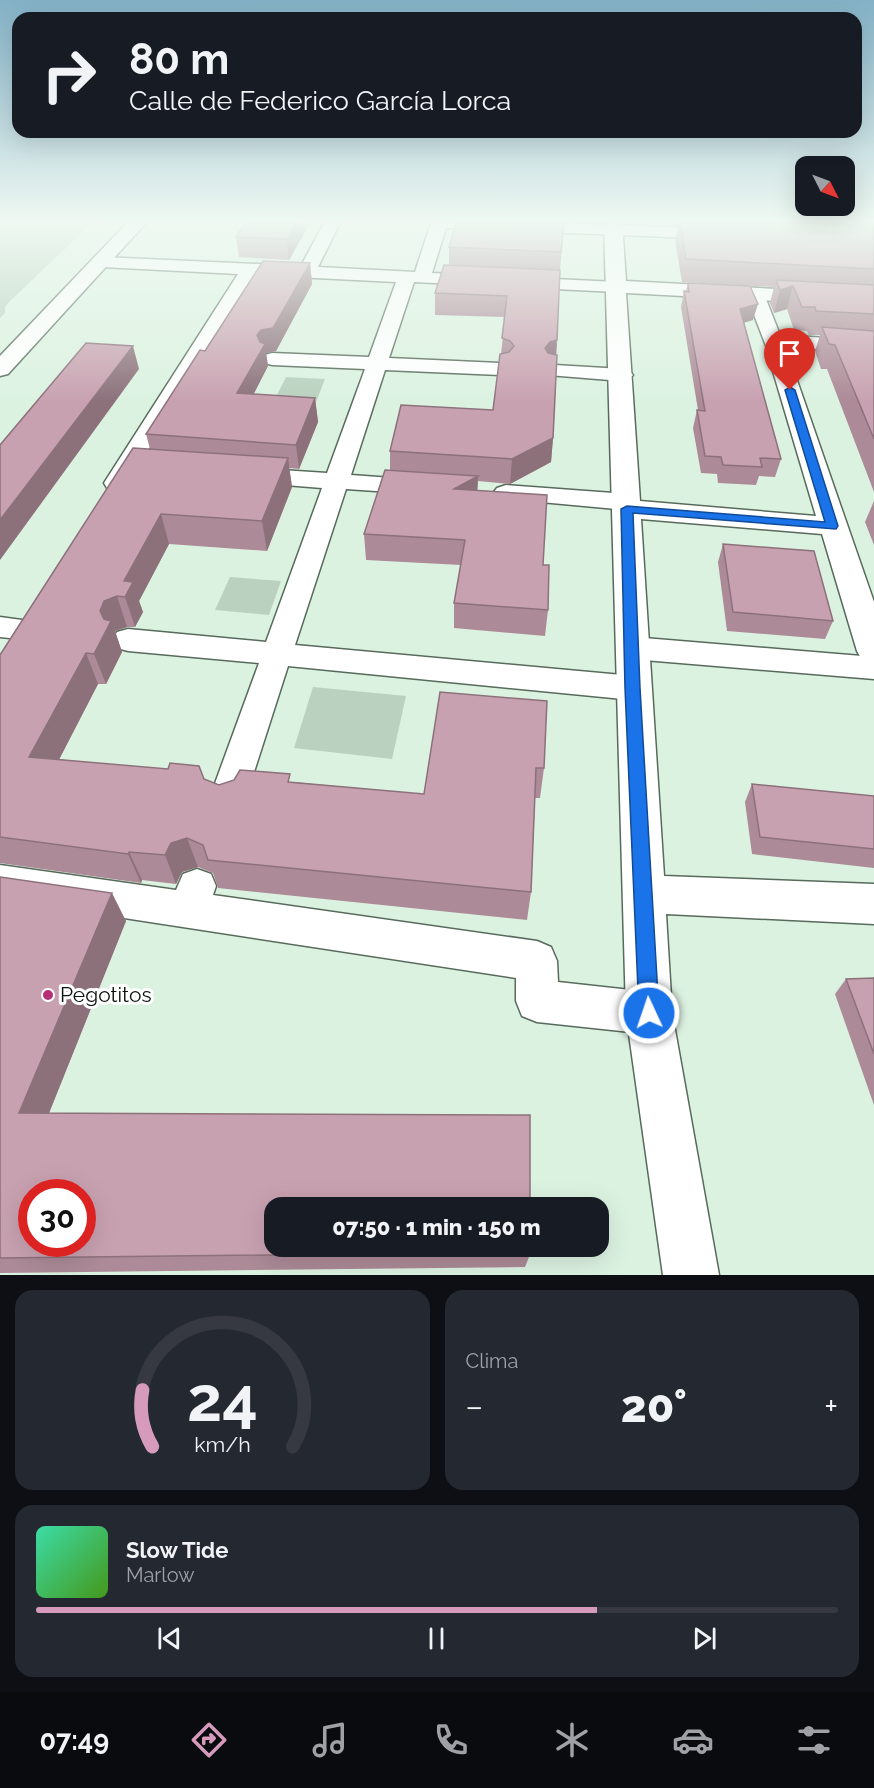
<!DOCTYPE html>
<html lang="es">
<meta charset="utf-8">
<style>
body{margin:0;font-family:Raleway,sans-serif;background:#242831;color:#f1f3f6;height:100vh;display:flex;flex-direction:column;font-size:22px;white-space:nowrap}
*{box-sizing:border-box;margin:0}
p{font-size:20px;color:#9ea1a6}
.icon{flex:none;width:33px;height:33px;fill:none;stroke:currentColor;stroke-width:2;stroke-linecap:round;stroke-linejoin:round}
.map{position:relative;height:1275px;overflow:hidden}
.details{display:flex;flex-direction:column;gap:15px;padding:15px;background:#0d0f14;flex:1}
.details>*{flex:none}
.top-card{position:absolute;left:12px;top:12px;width:850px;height:126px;border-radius:18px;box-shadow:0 6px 24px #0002;background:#171b24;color:#f1f3f6;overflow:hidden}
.needle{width:39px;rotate:132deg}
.tools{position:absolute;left:795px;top:156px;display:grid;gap:12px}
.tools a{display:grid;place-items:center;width:60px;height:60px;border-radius:12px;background:#171b24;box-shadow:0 6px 24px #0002;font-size:30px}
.speed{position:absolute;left:18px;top:1179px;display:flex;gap:12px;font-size:30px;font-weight:700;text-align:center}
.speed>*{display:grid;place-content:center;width:78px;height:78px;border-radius:50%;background:#171b24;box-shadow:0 6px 24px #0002;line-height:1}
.speed .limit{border:9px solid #d22;background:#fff;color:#111}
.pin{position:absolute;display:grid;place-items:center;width:51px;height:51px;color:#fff;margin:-62px -26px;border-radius:50% 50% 50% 0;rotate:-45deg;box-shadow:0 0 6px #0007}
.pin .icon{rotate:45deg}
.me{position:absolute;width:66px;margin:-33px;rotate:357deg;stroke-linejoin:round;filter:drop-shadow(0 0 4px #0008)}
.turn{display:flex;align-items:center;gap:21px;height:126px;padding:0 18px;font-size:27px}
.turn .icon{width:78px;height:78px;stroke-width:2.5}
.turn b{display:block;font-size:42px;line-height:51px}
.big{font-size:45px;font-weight:800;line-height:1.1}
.details .widget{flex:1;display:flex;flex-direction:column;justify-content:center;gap:9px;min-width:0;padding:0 21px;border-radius:18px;background:#242831}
.details .dial{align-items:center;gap:0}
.dial svg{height:156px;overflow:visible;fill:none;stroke:#363941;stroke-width:7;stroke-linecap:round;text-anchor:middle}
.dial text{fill:#f1f3f6;stroke:none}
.song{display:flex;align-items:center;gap:18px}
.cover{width:72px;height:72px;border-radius:9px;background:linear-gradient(135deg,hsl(160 70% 55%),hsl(100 70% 35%))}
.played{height:6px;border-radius:3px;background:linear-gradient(90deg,#d69bbc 70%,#363941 70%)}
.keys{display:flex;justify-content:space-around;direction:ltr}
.heat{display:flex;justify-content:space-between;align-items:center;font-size:33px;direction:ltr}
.details .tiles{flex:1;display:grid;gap:15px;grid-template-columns:1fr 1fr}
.widget:last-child{grid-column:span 2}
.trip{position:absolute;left:264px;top:1197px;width:345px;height:60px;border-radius:18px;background:#171b24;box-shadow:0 6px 24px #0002;font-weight:800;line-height:60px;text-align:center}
.tabs{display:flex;height:96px;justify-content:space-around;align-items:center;background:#090b0e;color:#9ea1a6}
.tabs .icon{width:42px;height:42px}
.tabs .active{color:#d69bbc}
.tabs b{font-size:27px;color:#f1f3f6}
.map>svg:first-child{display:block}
</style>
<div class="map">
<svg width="874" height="1275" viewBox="0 0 874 1275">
<rect width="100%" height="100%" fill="#dcf2e1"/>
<!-- green -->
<g fill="#b9d1be">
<polygon points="0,223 92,223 10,301 5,307 5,313 0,318"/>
<polygon points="286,377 325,379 316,402 275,399"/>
<polygon points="230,577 281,581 269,615 215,610"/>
<polygon points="313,687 406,696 392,759 294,748"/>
</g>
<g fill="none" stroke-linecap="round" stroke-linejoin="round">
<defs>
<g id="pedestrian">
<polygon points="324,223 340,223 318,267 415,272 431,223 567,223 718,229 726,234 718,239 446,228 432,273 617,282 623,283 626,287 623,291 617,292 414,282 389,358 500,363 507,365 510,369 507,373 500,375 385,370 351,475 420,480 429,482 432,487 429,492 420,494 346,489 295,645 633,676 644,680 649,688 644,696 633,700 288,666 246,797 241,807 228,812 215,807 210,797 259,663 128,651 117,648 113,640 117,632 128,629 266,642 322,488 249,482 240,480 237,475 240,470 249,468 327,473 365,369 272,365 265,363 262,359 265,355 272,353 369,357 396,282 255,275 128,483 125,488 116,490 107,488 104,483 238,274 102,267 96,266 93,262 96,258 102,257 301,266"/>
<polygon points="755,288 762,290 764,294 780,335 874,341 874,353 785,347 793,368 790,372 783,374 776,372 746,294 748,290"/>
<polygon points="555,365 622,369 629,371 633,375 629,379 622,381 548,375 545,371 548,367"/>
<polygon points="506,485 627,494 636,497 640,502 636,507 627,510 497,498 493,493 497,488"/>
<polygon points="0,617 59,625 63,632 59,639 48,642 0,637"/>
<polygon points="632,637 874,657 874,679 632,659 621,656 617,648 621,640"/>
<polygon points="0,865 176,890 183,874 197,869 211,874 216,886 213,895 537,941 551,947 557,961 558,982 649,992 664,998 670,1013 664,1028 649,1034 537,1022 522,1016 516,1001 516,978 0,899"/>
</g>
<polygon id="minor" points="604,223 622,223 626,281 874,294 874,306 626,293 640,501 816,516 772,368 775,363 783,361 791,363 874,602 874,663 862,660 857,651 822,534 641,519 664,876 874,884 874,924 666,914 672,1013 719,1275 663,1275 626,1013"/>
<polygon id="secondary" points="127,223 146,223 8,374 0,376 0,356"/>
</defs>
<!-- pedestrian casing -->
<use href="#pedestrian" stroke="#576a5b" stroke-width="3"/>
<!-- minor casing -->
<use href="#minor" stroke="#576a5b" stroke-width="3"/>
<!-- secondary casing -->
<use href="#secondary" stroke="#576a5b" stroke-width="3"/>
<!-- pedestrian -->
<use href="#pedestrian" fill="#fff" fill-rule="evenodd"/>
<!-- minor -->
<use href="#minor" fill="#fff" fill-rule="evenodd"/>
<!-- secondary -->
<use href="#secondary" fill="#fff" fill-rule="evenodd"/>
</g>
<!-- wall -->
<g fill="#ac8a97">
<polygon points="310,223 289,260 239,257 236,237"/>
<polygon points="564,223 560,270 553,438 551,462 510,484 478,481 477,490 543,565 548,610 545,636 454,628 454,603 461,565 366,560 364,534 390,470 390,451 493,410 501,354 505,317 435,315 435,293 449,265 449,247"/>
<polygon points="673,223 874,223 874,492 827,369 821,369 815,351 820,335 809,335 807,331 794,330 787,309 774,313 770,303 774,287 682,282 675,240 678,226 673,225"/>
<polygon points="310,263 312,284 276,351 266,353 268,366 253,394 315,398 318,422 299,469 289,468 292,487 267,551 169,544 139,601 143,612 135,627 127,627 115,631 122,652 106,684 98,684 59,759 204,779 219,785 292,782 424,794 440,692 544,768 540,798 535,798 531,892 527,920 218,888 213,873 198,867 182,872 176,884 142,880 141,883 0,863 0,655 150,449 146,434"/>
<polygon points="688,283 753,320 743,323 781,459 775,477 759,476 756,485 718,483 717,474 701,473 693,428 697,410 698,410 681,307 684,291 686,291"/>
<polygon points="874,501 874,545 865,522"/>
<polygon points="723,544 833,621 825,639 727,631 718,562"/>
<polygon points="752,784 874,796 874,868 752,854 745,802"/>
<polygon points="0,877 126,921 49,1113 531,1252 525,1267 0,1273"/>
<polygon points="874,978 874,1105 835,994 846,979"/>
</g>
<!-- shaded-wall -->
<g fill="#8c717b">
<polygon points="296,223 310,223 289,260 287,239"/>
<polygon points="310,263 312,284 276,351 266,353 268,366 242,417 237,393 257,335"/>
<polygon points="793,286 787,309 774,313 780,290"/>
<polygon points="758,304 753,320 736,325 740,309"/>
<polygon points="557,340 555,363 545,348 550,342"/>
<polygon points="133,346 139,369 0,560 0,520"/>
<polygon points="315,398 318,422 299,469 296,445"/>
<polygon points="553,438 551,462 510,484 512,459"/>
<polygon points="288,458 292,487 267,551 262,521"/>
<polygon points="478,476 477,501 454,489"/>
<polygon points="161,514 169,544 139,601 143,612 135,627 125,597 124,581"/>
<polygon points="117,596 127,627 115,631 122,652 106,684 94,654 100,611 104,601"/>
<polygon points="86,653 98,684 45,787 29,757"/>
<polygon points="187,838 198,867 182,872 176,884 165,855 171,843"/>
<polygon points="129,852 142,880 141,883 128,854"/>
<polygon points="112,893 126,921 41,1133 19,1113"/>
</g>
<!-- building -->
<g fill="#c8a1b0" stroke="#8c717b" stroke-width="1.5" fill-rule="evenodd">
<polygon points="245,223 296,223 287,239 236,237"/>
<polygon points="456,223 564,223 561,252 449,247"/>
<polygon points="680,223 792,223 874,226 874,269 686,259"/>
<polygon points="263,261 310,263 273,328 261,330 257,335 260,342 265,344 237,393 315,398 296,445 146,434 200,350 205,351"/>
<polygon points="444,265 560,270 557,340 550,342 545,348 548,353 557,355 553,438 512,459 390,451 401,405 493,410 500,354 509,352 514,346 510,341 502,338 507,296 435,293"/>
<polygon points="776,280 874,285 874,314 816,311 815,307 802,307 793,286 780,290"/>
<polygon points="688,283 750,286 758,304 740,309 781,459 760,458 762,467 723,465 721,457 705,456 697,410 705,411 684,291 689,292"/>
<polygon points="822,327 874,331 874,439 835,345 829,344"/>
<polygon points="86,343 133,346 0,520 0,445"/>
<polygon points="133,448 288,458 262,521 161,514 124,581 133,582 125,597 117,596 104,601 100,611 104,619 111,621 94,654 86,653 29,757 168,769 170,763 199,766 204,779 219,785 234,780 240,770 290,774 288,782 424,794 440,692 547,701 544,768 536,768 531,892 208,860 203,845 187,838 171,843 165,855 129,852 128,854 0,837 0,655"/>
<polygon points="385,470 478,476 454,489 547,495 543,565 549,565 548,610 454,603 465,540 364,534"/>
<polygon points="723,544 814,551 833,621 733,612"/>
<polygon points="752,784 874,796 874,849 760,837"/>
<path d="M0,877l112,16 -93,220 511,2v93h-256v38h257v6l-531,6zM32,1192h50v52h-50z"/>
<polygon points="874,978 874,1054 846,979"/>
</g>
<!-- sky -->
<linearGradient id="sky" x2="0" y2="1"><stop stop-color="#83b1c6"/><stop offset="0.55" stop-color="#eff9f2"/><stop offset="1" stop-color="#eff9f2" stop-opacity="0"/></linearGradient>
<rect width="874" height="402" fill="url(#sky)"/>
<!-- route -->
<polygon fill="#1a73e8" stroke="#114b97" stroke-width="1.5" points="790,387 795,390 838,526 836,529 633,513 640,688 659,1013 656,1020 649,1023 642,1020 639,1013 625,688 621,509 627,506 825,522 785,390"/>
<!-- markers -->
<circle fill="#b42f75" stroke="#fff" stroke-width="2" cx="48" cy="995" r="6"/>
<g text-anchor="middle" stroke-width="6" stroke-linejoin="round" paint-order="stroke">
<!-- near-poi labels -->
<g font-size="21" fill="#0c130e" stroke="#fff" text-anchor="start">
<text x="60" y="1002">Pegotitos</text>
</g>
</g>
</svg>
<div class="tools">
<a><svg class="needle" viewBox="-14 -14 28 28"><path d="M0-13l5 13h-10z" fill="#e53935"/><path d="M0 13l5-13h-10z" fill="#9ea1a6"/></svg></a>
</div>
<div class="speed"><div class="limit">30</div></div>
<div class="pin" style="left:790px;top:390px;background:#d93025"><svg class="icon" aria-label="arrive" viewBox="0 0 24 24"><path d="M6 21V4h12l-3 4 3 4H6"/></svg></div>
<svg class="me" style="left:649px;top:1013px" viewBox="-20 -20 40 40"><circle r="17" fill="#1a73e8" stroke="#fff" stroke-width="3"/><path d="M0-11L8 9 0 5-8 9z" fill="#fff"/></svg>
<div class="trip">07:50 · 1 min · 150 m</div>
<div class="top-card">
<div class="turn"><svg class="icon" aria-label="right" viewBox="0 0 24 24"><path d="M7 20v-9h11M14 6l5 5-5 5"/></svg><div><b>80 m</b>Calle de Federico García Lorca</div></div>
</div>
</div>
<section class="details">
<div class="tiles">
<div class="widget dial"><svg viewBox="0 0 100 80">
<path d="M14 69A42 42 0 1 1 86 69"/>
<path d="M14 69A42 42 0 0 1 9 40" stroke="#d69bbc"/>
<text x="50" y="56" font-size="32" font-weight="700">24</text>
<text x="50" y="72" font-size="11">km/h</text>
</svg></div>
<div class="widget"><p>Clima</p>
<div class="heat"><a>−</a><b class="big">20°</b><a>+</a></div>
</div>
<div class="widget">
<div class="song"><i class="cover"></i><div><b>Slow Tide</b><p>Marlow</p></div></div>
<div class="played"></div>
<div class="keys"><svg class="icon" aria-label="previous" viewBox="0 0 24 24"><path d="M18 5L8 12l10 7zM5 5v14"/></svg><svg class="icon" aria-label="pause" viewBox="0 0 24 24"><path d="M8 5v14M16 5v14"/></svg><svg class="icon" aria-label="next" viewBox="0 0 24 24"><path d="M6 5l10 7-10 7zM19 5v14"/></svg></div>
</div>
</div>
</section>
<nav class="tabs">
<b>07:49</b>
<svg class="icon active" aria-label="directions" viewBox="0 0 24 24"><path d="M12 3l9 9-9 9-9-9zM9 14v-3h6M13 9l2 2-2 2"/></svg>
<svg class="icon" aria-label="music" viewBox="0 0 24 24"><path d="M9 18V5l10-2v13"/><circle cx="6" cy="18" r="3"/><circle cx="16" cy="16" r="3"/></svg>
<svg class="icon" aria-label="phone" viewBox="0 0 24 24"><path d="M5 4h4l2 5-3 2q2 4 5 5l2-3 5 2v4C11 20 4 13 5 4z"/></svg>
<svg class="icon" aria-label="climate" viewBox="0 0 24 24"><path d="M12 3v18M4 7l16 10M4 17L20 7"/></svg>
<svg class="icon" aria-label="car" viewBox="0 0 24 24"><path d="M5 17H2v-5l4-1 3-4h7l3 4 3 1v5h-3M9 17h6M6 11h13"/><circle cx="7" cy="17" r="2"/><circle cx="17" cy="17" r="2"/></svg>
<svg class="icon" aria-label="filters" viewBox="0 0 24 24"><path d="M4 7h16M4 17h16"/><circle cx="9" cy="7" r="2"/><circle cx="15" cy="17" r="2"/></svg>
</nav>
